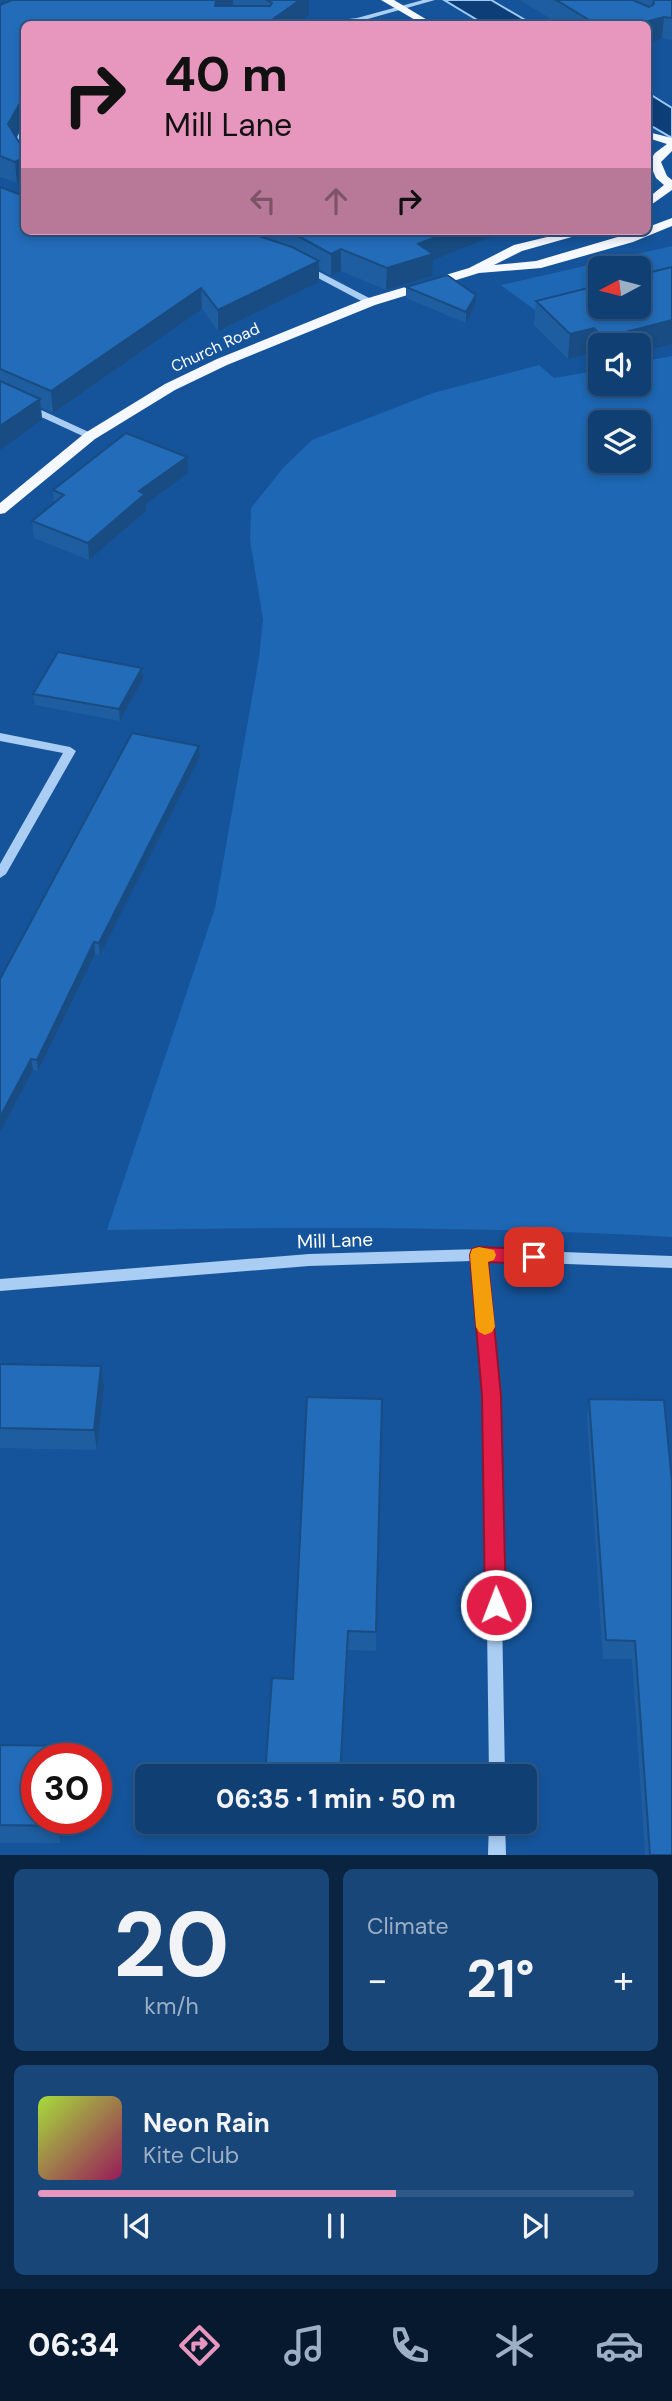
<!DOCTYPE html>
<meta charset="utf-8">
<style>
body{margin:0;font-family:"DM Sans",sans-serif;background:#194679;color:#f1f3f6;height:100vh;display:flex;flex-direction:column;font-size:26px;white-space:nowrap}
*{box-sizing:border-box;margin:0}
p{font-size:23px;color:#9cafc5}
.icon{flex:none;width:38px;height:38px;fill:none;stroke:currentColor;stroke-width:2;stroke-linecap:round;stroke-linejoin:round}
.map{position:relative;height:1855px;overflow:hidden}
.drawer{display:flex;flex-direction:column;gap:14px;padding:14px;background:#092340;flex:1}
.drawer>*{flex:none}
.guide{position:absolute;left:21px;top:21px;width:630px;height:214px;border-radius:10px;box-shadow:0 4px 10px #0003,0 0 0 2px #305886;background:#e797bd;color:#111;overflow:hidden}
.needle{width:46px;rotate:263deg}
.fabs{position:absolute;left:588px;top:256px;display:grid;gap:14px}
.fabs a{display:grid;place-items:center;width:63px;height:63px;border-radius:10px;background:#103f74;box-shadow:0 4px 10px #0003,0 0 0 2px #305886;font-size:35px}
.speed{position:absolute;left:21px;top:1743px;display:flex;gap:14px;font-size:35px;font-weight:700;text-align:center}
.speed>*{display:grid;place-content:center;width:91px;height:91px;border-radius:50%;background:#103f74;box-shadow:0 4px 10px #0003,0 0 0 2px #305886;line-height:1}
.speed .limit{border:10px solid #d22;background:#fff;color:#111}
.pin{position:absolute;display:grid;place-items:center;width:60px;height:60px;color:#fff;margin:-30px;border-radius:14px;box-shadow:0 4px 10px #0006}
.me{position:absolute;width:77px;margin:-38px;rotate:359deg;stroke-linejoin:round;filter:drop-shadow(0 0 5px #0008)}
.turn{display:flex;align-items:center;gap:24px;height:147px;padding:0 28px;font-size:32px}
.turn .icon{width:91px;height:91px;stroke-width:2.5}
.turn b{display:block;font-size:49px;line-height:60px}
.lanes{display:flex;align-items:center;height:66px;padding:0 28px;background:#0003;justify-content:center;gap:35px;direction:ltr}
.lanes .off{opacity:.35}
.big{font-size:52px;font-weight:800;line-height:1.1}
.drawer .widget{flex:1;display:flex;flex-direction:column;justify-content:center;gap:10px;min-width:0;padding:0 24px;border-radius:10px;background:#194679}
.drawer .dial{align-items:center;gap:0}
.dial b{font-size:91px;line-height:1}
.song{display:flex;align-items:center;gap:21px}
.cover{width:84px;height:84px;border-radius:10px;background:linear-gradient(135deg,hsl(80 70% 55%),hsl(330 70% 35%))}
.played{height:7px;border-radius:4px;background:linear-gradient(90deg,#e797bd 60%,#305886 60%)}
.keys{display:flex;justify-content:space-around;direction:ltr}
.heat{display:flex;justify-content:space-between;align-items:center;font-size:38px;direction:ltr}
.drawer .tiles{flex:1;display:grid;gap:14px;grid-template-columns:1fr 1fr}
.widget:last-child{grid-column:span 2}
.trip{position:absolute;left:135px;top:1764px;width:402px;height:70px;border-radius:10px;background:#103f74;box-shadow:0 4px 10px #0003,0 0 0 2px #305886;font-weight:800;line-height:70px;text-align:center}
.tabs{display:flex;height:112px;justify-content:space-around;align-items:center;background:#06192e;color:#9cafc5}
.tabs .icon{width:49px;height:49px}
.tabs .selected{color:#e797bd}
.tabs b{font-size:32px;color:#f1f3f6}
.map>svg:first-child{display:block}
</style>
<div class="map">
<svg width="672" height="1855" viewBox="0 0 672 1855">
<rect width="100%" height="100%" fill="#15549a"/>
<!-- green -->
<g fill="#1d67b4" fill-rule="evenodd">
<polygon points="672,246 672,292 639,300 639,268 600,268 600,306 551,322 501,285"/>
<path d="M672,356v881c-188,-11 -376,-10 -565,-7l108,-322 44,-250 4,-39 -13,-79 1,-32 33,-41 28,-27 121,-47 106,-28 15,13 46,-8v13h39v-21zM600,422h39v38h-39z"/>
</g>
<!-- water -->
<g fill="#0d3e77" stroke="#9cc9f5" stroke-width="2">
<polygon points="444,0 491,0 532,24 484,24"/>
<polygon points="648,93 672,108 672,138 648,124"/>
</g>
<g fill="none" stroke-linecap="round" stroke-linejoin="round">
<!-- minor -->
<g fill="#a9cdf3" fill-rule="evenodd">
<polygon points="423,0 435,0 357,22 321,24 325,22 357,18"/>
<polygon points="21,129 24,129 24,139 21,146 24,152 24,161 21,161 13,146"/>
<polygon points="306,265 373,300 374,302 367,304 303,270 303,266"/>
<polygon points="0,391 93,434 95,436 93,438 87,438 0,398"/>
<polygon points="0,733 70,747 76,751 6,874 0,878 0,864 63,753 0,741"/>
<polygon points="479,1249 672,1256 672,1268 487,1261 498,1396 505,1776 489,1776 484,1396 472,1261 309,1266 0,1291 0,1279 309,1254"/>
<polygon points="489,1822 505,1822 506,1855 488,1855"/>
</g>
<!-- major -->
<g fill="#f5f9ff" fill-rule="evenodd">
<polygon points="381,0 394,0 434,24 422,24"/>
<polygon points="648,132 672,138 672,151 661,162 667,176 672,180 672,190 648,207 648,198 664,185 656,178 649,162 655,153 667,144 648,138"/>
<polygon points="672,218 672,226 633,242 541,268 479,273 375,305 227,365 175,390 95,439 5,513 0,514 0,503 85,433 165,384 217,359 365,299 469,268 514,245 572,231 593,231 522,251 494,265 536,261 638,231 648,231 648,227"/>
</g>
</g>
<!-- wall -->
<g fill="#1e5d9f" fill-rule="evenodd">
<path d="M12,0h297v15l-14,9h-271v155l-7,4 -17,-6v-172zM21,126l2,14 -4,2 -4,-6z"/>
<polygon points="520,0 672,0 672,40 662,38 648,24 559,24"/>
<polygon points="0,187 24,231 507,231 433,260 432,276 386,290 341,271 331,276 319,269 319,282 218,331 202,309 53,413 41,407 42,420 0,450"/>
<polygon points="406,287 475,306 466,323 406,298"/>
<polygon points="536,301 639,345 600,345 600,361 592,353 568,359 534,325"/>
<polygon points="188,473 146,504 146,511 89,560 34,538 32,521 54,503 53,490"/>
<polygon points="142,668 143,679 120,721 35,705 33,694"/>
<polygon points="199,746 200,757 100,955 95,954 38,1071 33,1070 0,979"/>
<polygon points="0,1364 101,1366 104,1386 97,1450 0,1448"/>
<polygon points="382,1399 376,1651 348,1650 341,1776 265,1776 293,1679"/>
<polygon points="589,1399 672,1482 672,1855 645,1855 632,1659 603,1659 587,1418"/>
<polygon points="0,1745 66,1746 68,1759 37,1759 64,1818 61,1843 0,1843"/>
<polygon points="276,1822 339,1822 338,1825"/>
</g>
<!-- shaded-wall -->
<g fill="#184c82">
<polygon points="220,0 233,0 233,17 215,6 216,1"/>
<polygon points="300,0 309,0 309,15 295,24 266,24"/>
<polygon points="664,17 662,38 648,43 648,24 637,24"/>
<polygon points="19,105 21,126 11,145 8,124"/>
<polygon points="24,157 24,179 17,183 15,162"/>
<polygon points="451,231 507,231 433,260 432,276 386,290 387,268 418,244"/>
<polygon points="341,249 341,271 331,276 331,254"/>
<polygon points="319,261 319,282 218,331 218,310"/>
<polygon points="201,288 202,309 53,413 51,391"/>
<polygon points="476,295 475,306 466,323 466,312"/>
<polygon points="672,320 672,344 639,352 639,345 603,345 603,338"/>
<polygon points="594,328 592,353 568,359 570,334"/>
<polygon points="40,399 42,420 0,450 0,426"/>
<polygon points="187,457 188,473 146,504 146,511 89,560 88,543 139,491"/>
<polygon points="142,668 143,679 120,721 119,709"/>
<polygon points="199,746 200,757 100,955 99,943"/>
<polygon points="94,942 95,954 38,1071 37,1060"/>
<polygon points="31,1059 33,1070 0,1132 0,1117"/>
<polygon points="101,1366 104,1386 97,1450 94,1430"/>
<polygon points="348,1631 341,1776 340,1776"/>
<polygon points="66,1746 68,1759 65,1759"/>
<polygon points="59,1818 64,1818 61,1843 58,1826"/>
</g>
<!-- building -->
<g fill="#236cb9" stroke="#184c82" stroke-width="2">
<polygon points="12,0 220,0 216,1 215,6 270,6 272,3 267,0 300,0 266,24 267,24 24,24 24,108 19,105 8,124 19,142 24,140 22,125 24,108 24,157 15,162 0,156 0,5"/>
<polygon points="556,0 633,0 642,4 649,7 654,4 653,0 672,0 672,18 664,17 637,24 596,24"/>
<polygon points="0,187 24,196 24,231 244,231 292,247 319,261 218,310 201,288 51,391 0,369"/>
<polygon points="282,231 451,231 418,244 433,254 387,268 341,249 331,254 300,237"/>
<polygon points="672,267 672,320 603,338 594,328 570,334 536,301 600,285 600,306 639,306 639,275"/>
<polygon points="447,275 476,295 466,312 406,287"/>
<polygon points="0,381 40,399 0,426"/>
<polygon points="126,433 187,457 139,491 145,494 88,543 32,521 64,495 53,490"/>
<polygon points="58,652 142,668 119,709 33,694"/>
<polygon points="132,733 199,746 99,943 94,942 37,1060 31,1059 0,1117 0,979"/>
<polygon points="0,1364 101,1366 94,1430 0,1428"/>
<polygon points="307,1397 382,1399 376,1632 348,1631 340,1776 265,1776 272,1678 293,1679"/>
<polygon points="589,1399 664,1400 672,1482 672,1855 650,1855 635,1641 606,1640"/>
<polygon points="0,1745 66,1746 65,1759 37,1759 37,1818 59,1818 58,1826 0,1825"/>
</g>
<!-- route -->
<polygon fill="#e11d48" stroke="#92132f" stroke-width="2" points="479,1247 534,1249 540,1251 543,1257 540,1262 534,1264 488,1262 501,1396 506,1605 503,1612 496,1615 489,1612 485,1605 482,1396 470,1255 472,1249"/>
<!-- slow -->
<polygon fill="#f59e0b" points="479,1247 494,1250 496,1255 494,1260 488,1262 495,1327 492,1332 485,1335 479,1332 476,1327 470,1255 472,1249"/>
<g text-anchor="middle" stroke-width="7" stroke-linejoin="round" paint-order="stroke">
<!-- far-street labels -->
<g font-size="16" fill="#fff" stroke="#15549a">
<text transform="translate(215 347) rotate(-25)" y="6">Church Road</text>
</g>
<!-- street labels -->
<g font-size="19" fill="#fff" stroke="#15549a">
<text transform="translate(335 1240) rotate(-2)" y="7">Mill Lane</text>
</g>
</g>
</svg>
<div class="fabs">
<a><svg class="needle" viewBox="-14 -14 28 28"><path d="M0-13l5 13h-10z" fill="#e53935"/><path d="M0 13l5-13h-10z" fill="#9cafc5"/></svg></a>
<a><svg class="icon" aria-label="sound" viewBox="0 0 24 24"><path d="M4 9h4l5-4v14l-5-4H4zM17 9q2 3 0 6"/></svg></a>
<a><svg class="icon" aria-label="layers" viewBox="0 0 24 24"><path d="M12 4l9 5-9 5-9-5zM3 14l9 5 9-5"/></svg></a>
</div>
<div class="speed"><div class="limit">30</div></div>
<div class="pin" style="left:534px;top:1257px;background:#d93025"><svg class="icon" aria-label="arrive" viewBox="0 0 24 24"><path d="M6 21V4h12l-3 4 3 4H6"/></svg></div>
<svg class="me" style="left:496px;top:1605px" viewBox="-20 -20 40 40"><circle r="17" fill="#e11d48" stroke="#fff" stroke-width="3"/><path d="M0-11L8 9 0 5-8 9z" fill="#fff"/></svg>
<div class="trip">06:35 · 1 min · 50 m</div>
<div class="guide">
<div class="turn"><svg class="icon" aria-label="right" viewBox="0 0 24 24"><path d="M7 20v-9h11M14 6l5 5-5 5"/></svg><div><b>40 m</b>Mill Lane</div></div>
<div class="lanes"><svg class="icon off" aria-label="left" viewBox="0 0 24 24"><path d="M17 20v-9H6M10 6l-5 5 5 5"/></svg><svg class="icon off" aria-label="ahead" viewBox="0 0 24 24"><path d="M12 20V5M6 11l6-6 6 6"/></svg><svg class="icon" aria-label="right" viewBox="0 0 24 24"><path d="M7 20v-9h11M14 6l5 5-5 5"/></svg></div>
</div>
</div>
<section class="drawer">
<div class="tiles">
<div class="widget dial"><b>20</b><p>km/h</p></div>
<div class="widget"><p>Climate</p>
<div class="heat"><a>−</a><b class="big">21°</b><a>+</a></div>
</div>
<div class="widget">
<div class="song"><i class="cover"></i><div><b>Neon Rain</b><p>Kite Club</p></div></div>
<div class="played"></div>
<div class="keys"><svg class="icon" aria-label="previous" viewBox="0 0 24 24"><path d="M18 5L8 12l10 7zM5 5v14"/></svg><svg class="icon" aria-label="pause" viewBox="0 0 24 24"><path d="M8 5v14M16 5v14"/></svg><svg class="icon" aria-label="next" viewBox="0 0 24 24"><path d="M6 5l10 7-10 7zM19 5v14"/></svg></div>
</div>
</div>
</section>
<nav class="tabs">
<b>06:34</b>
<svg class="icon selected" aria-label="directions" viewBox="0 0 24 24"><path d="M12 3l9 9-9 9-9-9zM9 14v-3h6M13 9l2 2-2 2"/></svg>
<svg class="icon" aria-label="music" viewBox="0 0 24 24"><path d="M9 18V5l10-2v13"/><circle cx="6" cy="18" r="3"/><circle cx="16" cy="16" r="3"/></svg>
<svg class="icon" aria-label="phone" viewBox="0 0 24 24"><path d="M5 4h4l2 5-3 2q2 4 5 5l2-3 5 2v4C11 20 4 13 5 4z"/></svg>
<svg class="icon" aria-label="climate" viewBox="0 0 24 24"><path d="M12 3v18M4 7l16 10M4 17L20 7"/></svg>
<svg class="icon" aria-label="car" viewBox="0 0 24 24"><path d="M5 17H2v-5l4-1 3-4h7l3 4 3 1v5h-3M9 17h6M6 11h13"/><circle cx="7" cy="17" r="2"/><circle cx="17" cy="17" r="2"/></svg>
</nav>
